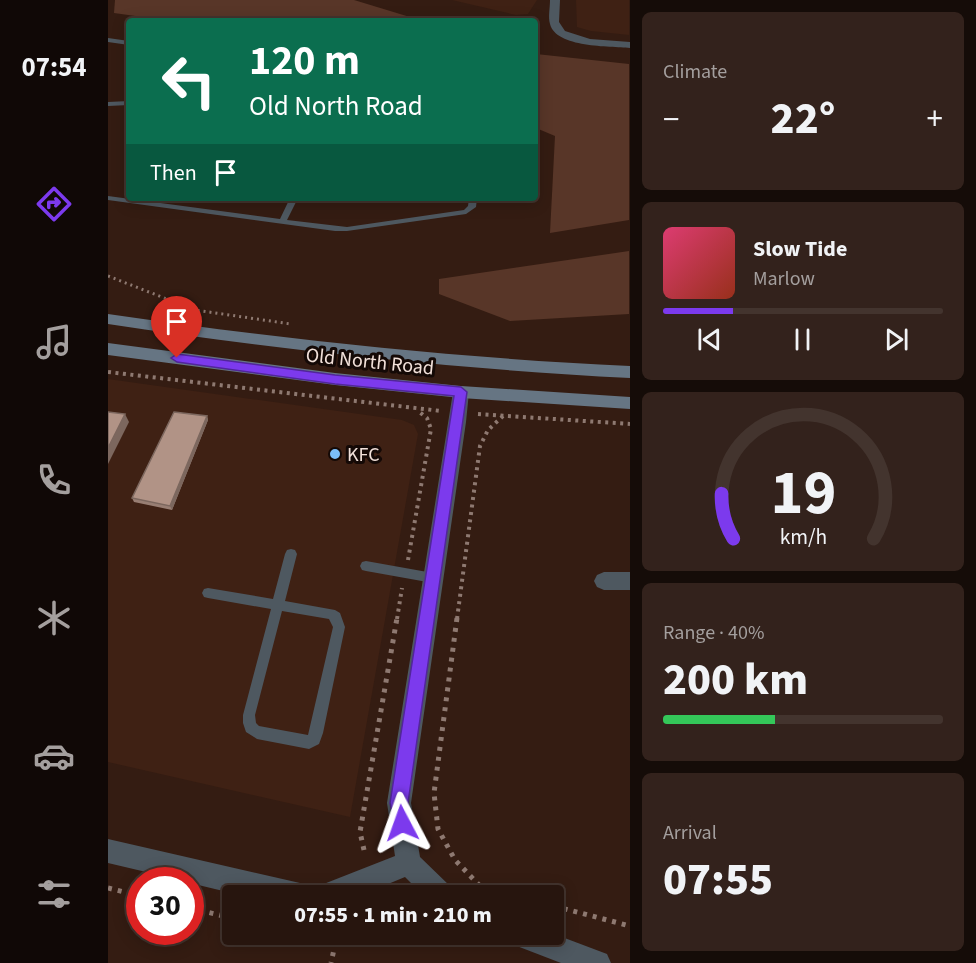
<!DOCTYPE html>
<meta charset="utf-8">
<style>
body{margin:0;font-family:"Source Sans 3",sans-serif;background:#33221c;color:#f1f3f6;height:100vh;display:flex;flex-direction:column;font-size:22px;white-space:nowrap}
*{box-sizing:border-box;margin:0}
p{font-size:20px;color:#a49f9e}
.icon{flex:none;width:33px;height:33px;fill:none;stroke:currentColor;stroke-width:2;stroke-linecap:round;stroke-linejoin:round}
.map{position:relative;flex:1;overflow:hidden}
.panel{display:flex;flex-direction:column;gap:12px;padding:12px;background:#150c08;width:346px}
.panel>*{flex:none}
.banner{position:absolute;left:18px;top:18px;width:412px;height:183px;border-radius:6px;box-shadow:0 3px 15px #0003,0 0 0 2px #43342e;background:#0b6e4f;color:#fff;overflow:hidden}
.speed{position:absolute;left:18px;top:867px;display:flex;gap:12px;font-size:30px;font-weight:700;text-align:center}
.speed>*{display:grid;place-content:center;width:78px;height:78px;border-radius:50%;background:#27150e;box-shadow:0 3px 15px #0003,0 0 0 2px #43342e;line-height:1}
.speed .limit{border:9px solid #d22;background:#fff;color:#111}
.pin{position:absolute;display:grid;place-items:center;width:51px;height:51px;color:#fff;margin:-62px -26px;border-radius:50% 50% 50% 0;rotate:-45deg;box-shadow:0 0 6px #0007}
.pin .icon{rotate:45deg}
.me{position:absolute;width:66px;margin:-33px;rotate:356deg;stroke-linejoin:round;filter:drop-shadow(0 0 4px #0008)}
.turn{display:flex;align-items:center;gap:21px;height:126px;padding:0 24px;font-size:27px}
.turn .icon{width:78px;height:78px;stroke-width:2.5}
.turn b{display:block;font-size:42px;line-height:51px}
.then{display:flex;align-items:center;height:57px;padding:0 24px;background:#0003;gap:12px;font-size:22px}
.big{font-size:45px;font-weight:800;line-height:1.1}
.panel .card{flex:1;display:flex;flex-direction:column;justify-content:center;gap:9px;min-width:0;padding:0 21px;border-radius:9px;background:#33221c}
.panel .dial{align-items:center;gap:0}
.dial svg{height:156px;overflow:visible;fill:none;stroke:#43342e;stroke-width:7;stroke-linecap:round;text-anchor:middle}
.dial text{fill:#f1f3f6;stroke:none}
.song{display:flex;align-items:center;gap:18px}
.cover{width:72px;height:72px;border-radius:9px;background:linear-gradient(135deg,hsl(340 70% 55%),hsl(10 70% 35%))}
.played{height:6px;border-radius:3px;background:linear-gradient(90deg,#7c3aed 25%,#43342e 25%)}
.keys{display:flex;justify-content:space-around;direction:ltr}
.heat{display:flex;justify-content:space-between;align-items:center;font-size:33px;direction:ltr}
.charge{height:9px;border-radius:4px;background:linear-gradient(90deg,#34c759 40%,#43342e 0)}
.trip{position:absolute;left:114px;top:885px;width:342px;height:60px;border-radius:6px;background:#27150e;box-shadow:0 3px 15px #0003,0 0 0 2px #43342e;font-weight:800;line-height:60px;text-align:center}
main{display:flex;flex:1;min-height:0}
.tab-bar{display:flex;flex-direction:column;width:108px;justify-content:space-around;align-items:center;background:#100806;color:#a49f9e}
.tab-bar .icon{width:42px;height:42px}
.tab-bar .current{color:#7c3aed}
.tab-bar b{font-size:27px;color:#f1f3f6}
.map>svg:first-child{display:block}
</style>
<main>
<nav class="tab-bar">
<b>07:54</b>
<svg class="icon current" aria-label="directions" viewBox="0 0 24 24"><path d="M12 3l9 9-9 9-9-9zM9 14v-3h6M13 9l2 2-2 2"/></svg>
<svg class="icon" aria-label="music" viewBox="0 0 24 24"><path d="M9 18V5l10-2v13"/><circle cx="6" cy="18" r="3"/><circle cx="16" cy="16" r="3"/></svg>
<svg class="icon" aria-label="phone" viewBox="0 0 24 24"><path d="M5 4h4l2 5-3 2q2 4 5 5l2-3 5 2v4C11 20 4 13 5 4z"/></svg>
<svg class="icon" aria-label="climate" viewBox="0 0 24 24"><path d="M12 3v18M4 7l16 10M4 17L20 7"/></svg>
<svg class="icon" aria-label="car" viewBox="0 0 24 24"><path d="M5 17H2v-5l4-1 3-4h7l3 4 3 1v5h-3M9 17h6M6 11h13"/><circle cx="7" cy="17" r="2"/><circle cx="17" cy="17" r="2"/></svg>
<svg class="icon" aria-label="filters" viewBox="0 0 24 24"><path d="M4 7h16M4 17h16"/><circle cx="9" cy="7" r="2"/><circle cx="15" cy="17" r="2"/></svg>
</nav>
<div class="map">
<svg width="522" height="963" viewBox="0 0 522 963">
<rect width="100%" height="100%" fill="#341c12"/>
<!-- built -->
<g fill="#3f2114">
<polygon points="344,0 429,0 420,14 408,15"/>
<polygon points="468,0 521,0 521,35 483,31 469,27"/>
<polygon points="0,379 294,420 306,425 310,434 242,817 0,762"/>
</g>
<!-- green -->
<g fill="#583628">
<polygon points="7,0 246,0 315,21 63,21 6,13"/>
<polygon points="428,54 521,64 521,220 442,233 447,136 428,128"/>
<polygon points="521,251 521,314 402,321 331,294 331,279"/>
</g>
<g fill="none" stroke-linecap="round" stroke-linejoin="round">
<!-- path-far2 -->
<polyline stroke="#8e7971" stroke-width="3" stroke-dasharray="2 4" stroke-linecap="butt" points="0,276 87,310 183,324"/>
<!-- path-far1 -->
<g stroke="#8e7971" stroke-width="4" stroke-dasharray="3 4.5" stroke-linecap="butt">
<polyline points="0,372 333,411"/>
<polyline points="370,414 522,424"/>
<polyline points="300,560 323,429 319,418 309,410"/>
<polyline points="289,619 294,588"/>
<polyline points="349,619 372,446 380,430 395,416"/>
</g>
<!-- path -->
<g stroke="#8e7971" stroke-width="5" stroke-dasharray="4 6" stroke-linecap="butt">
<polyline points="349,618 326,793 330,829 347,860 372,886 409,896"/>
<polyline points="256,850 252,832 289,618"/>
<polyline points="0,888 32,896"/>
<polyline points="446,906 522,926"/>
<polyline points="82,908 124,918"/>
<polyline points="191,934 228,940 223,963"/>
<polyline points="228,940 244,934"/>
</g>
<!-- lane -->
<g fill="#4e5860" fill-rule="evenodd">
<polygon points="0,38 21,41 21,45 0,42"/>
<polygon points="21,101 21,105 0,106 0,102"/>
<polygon points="0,196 172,219 182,198 190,198 179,220 239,227 356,210 360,206 361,198 369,198 368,207 358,214 239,231 227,231 0,200"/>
<path d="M183,549l4,1 2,4 -12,47 50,9 5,3 5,14 -22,106 -4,11 -10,5 -52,-10 -11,-7 -3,-9v-8l28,-106 -63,-11 -4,-1 -2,-4 2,-4 4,-1 65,11 12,-45 2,-4zM174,611l47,8 4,8 -25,108 -49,-9 -3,-3 -1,-8z"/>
<polygon points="258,561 325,573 329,574 331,578 329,582 325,583 258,571 254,570 252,566 254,562"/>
</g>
<!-- street -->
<g fill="#4e5860" fill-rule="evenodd">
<path d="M442,0h10l-1,22 6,9 25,8 40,3v6c-20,-2 -74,0 -80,-24 -2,-7 0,-16 0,-24z"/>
<polygon points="353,386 359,388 361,392 358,422 303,803 312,857 343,887 347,896 316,896 297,877 251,896 136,896 82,883 82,880 72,880 0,863 0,839 192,883 201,887 204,895 208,887 287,856 279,803 345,392 347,388"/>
<polygon points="496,572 522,572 522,590 496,590 489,587 486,581 489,575"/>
<polygon points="397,934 446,934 499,954 503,963 453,963 401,943"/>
</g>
<!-- secondary -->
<g fill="#667583" fill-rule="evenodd">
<path d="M0,314c173,25 347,44 522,52v12c-175,-9 -349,-28 -522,-54z"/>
<polygon points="0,343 227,373 353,386 522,397 522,409 353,398 227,385 0,355"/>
</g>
</g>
<!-- wall -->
<polygon fill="#987e73" points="99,416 100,420 64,510 26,502 24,498"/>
<!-- shaded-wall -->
<g fill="#7c675e">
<polygon points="17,414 21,422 0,464 0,448"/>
<polygon points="99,416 100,420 64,510 62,506"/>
</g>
<!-- building -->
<g fill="#b19386" stroke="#7c675e" stroke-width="1.5">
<polygon points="0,412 17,414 0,448"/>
<polygon points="66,412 99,416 62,506 24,498"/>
</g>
<!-- route -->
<polygon fill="#7c3aed" stroke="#51269a" stroke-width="1.5" points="69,354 227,375 353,387 359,392 300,803 303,823 301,830 294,832 288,830 282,803 346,396 227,384 69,362 63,358"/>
<!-- markers -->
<circle fill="#7bbef9" stroke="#140906" stroke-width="2" cx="227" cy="454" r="6"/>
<g text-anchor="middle" stroke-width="6" stroke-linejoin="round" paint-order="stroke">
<!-- street labels -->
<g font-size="20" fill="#f1e0d9" stroke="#140906">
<text transform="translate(262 361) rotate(6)" y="7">Old North Road</text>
</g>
<!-- poi labels -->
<g font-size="20" fill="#f1e0d9" stroke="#140906" text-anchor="start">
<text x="239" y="461">KFC</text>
</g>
</g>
</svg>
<div class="speed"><div class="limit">30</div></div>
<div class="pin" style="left:69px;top:358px;background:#d93025"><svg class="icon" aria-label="arrive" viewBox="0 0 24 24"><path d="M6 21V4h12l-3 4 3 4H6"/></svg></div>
<svg class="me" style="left:294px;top:823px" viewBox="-20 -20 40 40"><path d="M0-17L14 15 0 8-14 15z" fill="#7c3aed" stroke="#fff" stroke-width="4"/></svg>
<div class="trip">07:55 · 1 min · 210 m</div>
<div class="banner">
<div class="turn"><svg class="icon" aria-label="left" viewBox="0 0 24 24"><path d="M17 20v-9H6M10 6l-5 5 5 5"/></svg><div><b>120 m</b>Old North Road</div></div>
<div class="then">Then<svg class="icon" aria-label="arrive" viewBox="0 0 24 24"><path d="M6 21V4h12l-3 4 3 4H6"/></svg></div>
</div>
</div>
<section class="panel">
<div class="card"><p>Climate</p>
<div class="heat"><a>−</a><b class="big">22°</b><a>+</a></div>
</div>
<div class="card">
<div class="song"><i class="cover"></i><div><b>Slow Tide</b><p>Marlow</p></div></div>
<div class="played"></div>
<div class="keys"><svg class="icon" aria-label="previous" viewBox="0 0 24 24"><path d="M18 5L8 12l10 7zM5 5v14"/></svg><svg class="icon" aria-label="pause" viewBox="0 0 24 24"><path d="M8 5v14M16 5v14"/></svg><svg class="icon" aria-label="next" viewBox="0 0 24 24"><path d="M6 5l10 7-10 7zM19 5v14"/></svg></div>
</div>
<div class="card dial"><svg viewBox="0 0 100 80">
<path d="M14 69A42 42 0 1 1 86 69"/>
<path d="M14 69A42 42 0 0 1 8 46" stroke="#7c3aed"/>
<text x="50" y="56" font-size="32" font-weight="700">19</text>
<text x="50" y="72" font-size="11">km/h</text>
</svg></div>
<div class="card"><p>Range · 40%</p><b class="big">200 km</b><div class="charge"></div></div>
<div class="card"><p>Arrival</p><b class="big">07:55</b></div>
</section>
</main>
